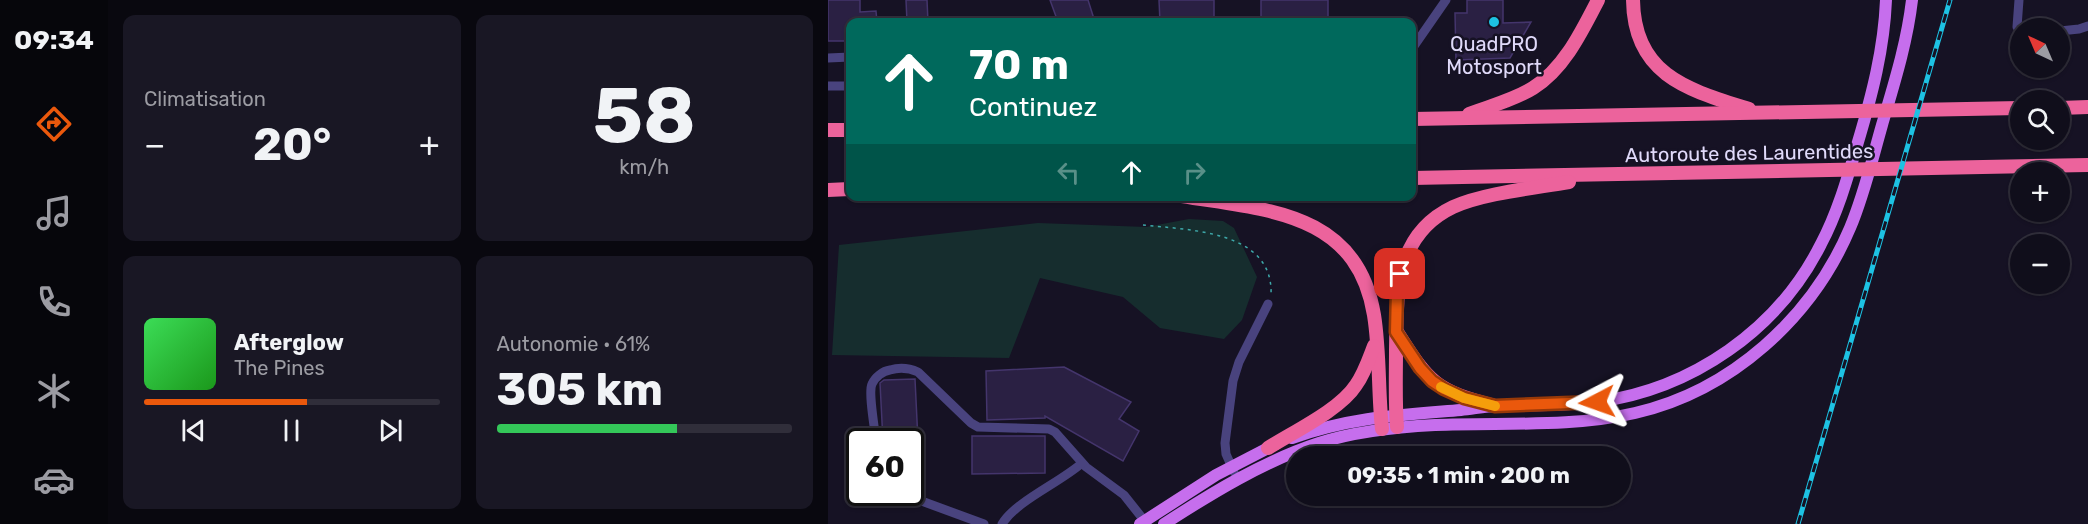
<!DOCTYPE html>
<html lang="fr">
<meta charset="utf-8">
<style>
body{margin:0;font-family:Rubik,sans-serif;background:#191724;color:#f1f3f6;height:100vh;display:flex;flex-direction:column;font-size:22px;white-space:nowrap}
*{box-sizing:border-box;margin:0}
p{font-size:20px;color:#9c9ca3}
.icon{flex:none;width:33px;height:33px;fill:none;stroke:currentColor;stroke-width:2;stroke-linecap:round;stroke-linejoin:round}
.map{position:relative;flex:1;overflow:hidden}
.drawer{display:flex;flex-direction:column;gap:15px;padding:15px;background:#09080f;width:720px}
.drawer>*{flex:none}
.top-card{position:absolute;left:18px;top:18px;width:570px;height:183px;border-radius:12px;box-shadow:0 2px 4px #0004,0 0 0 2px #302e3a;background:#00695c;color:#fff;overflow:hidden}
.needle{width:39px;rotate:316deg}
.controls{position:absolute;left:1182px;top:18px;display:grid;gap:12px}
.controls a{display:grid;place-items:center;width:60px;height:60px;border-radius:50%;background:#100e1b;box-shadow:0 2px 4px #0004,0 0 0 2px #302e3a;font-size:30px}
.speed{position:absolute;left:18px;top:428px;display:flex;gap:12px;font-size:30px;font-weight:700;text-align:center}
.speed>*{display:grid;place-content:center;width:78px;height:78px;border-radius:50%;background:#100e1b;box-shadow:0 2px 4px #0004,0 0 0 2px #302e3a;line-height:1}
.speed .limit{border:3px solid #111;border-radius:9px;background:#fff;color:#111}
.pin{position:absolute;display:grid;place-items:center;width:51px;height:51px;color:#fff;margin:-26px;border-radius:12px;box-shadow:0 3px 9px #0006}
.me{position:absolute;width:66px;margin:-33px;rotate:266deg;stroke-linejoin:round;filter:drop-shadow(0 0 4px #0008)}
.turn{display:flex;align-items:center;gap:21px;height:126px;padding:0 24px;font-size:27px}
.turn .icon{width:78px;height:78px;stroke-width:2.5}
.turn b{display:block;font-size:42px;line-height:51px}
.lanes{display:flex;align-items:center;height:57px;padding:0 24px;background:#0003;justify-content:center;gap:30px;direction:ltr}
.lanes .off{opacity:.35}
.big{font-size:45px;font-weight:700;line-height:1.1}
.drawer .tile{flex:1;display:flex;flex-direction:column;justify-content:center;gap:9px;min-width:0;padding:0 21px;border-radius:12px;background:#191724}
.drawer .dial{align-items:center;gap:0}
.dial b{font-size:78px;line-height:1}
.song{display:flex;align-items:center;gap:18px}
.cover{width:72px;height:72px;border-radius:9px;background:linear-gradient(135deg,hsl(130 70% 55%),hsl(120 70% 35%))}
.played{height:6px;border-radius:3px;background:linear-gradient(90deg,#ea580c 55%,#302e3a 55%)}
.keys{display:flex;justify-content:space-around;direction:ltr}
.heat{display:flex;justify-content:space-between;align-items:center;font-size:33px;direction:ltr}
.charge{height:9px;border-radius:4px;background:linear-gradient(90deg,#34c759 61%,#302e3a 0)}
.drawer .tiles{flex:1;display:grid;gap:15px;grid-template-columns:repeat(2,1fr)}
.trip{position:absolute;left:458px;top:446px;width:345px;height:60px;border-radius:30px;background:#100e1b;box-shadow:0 2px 4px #0004,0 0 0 2px #302e3a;font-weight:700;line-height:60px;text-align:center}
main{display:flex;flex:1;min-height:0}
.tab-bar{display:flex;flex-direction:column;width:108px;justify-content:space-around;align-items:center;background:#06060b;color:#9c9ca3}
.tab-bar .icon{width:42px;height:42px}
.tab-bar .current{color:#ea580c}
.tab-bar b{font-size:27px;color:#f1f3f6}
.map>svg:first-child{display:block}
</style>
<main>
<nav class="tab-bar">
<b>09:34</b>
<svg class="icon current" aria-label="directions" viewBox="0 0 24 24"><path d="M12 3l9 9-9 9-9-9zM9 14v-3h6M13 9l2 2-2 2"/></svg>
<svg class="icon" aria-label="music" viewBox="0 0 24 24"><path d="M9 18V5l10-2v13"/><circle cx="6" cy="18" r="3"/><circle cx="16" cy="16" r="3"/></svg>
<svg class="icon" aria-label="phone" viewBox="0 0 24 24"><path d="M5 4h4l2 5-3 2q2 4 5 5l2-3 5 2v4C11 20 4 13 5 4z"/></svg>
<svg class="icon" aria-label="climate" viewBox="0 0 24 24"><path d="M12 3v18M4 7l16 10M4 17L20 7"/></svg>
<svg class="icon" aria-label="car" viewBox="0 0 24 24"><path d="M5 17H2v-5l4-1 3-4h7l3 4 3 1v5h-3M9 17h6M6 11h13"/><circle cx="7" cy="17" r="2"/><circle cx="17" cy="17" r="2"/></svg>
</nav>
<section class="drawer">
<div class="tiles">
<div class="tile"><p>Climatisation</p>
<div class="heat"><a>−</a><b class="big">20°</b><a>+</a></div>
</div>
<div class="tile dial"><b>58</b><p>km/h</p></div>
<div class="tile">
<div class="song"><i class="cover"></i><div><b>Afterglow</b><p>The Pines</p></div></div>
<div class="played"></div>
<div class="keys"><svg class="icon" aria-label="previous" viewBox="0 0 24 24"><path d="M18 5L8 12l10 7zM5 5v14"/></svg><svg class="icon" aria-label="pause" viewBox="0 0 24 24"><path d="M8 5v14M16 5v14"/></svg><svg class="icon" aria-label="next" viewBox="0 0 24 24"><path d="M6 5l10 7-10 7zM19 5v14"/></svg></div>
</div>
<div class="tile"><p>Autonomie · 61%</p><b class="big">305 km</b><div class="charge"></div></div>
</div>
</section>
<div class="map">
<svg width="1260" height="524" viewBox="0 0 1260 524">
<rect width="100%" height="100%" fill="#161224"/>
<!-- green -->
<polygon fill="#162d2e" points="361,219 395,221 406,228 429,277 414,320 396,339 332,328 295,297 212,278 181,358 4,355 11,245 210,223 318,227"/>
<!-- building -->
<g fill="#2a2043" stroke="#44356c" stroke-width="1.5">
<polygon points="0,0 32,0 32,12 48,11 49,22 22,22 22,41 0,41"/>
<polygon points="78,0 99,0 100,22 79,22"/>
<polygon points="222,0 260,0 267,22 230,22"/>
<polygon points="331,0 386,0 386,22 332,22"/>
<rect x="433" y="0" width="67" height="22"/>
<polygon points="639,0 675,0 675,23 703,22 682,58 628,60 627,13 639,13"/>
<polygon points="236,367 303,402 291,419 311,431 295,461 217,416 217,418 159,420 158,371"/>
<polygon points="87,379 91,462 82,463 82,441 55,441 52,383 56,380"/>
<polygon points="144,436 217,436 217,473 144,474"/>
</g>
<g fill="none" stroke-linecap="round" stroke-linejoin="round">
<!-- path -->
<path stroke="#3ea9aa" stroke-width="1.5" stroke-dasharray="3 4.5" stroke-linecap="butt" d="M315,225c45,5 131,5 128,70"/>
<!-- minor -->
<g stroke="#49437e" stroke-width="9">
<polyline points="1191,0 1189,27 1205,28"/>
<polyline points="1232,31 1251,29 1260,26"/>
<polyline points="584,49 618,0"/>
<polyline points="0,58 22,57"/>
<polyline points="0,86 22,86"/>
<path d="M48,441c-1,-11 -8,-49 -4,-57 3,-7 11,-13 18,-14 10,-3 19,-2 28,2l53,51 7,4 71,2 6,3 31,35 38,28 23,29"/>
<polyline points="406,472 398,454 397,443 405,381 411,362 440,304"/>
<polyline points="69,492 156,524"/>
<path d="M174,524c14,-23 59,-42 80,-61"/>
</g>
<!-- major -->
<g stroke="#c66eed" stroke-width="12">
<path d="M464,438c59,-21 109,-23 169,-28 12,-1 24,-4 36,-4 33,-1 67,0 100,-4 95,-13 181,-72 224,-158 17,-32 27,-68 37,-102 14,-47 26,-93 28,-142"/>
<polyline points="312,524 388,475 448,444"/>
<path d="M336,524c48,-31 100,-63 155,-81 37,-12 77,-16 116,-18 66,-3 135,3 200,-12 96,-22 177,-95 215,-185 14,-33 22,-68 32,-103 12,-41 25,-82 30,-125"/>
</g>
<!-- highway -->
<g stroke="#ec639c" stroke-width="14">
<path d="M805,0c1,76 56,90 116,109"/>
<polyline points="1232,108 1260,107"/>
<path d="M641,114c21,-8 45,-14 64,-26 31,-19 49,-57 65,-88"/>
<polyline points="584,119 1192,108"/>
<polyline points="0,130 22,130"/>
<polyline points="584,178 1260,165"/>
<polyline points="0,190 22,189"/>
<path d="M354,196c83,14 175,15 192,119 6,37 4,77 8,114"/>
<path d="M569,332c32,51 39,59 98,74"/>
<path d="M569,427c-2,-25 -1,-51 -1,-77 1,-56 -2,-115 57,-143 31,-14 82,-19 116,-25"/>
<path d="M440,448c25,-16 72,-38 88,-63 8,-11 13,-26 18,-39"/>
</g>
<defs>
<polyline id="rail" points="970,524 1122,0"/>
</defs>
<!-- rail casing -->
<use href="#rail" stroke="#1dc2e3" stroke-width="5"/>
<!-- rail -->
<use href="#rail" stroke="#161224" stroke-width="3" stroke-dasharray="9" stroke-linecap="butt"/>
</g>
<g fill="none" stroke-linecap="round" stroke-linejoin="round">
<defs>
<polyline id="route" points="572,274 569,291 568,332 592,368 604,381 616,389 636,398 667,406 769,402"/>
</defs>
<!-- route casing -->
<use href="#route" stroke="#983908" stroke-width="15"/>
<!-- route -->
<use href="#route" stroke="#ea580c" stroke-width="10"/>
<!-- slow -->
<polyline stroke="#f59e0b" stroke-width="10" points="613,387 636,398 667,406"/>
</g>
<!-- markers -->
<circle fill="#1dc2e3" stroke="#161224" stroke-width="2" cx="666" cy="22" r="6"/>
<g text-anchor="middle" stroke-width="5" stroke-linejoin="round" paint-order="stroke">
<!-- poi labels -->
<g font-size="20" fill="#e0dafa" stroke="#161224">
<text x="666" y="51">QuadPRO<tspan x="666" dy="23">Motosport</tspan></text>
</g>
<!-- street labels -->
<g font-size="20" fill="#e0dafa" stroke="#161224">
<text transform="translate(921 153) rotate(-1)" y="7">Autoroute des Laurentides</text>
</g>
</g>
</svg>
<div class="controls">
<a><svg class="needle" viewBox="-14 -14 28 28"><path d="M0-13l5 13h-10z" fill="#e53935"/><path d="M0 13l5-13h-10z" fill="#9c9ca3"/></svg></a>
<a><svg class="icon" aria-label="search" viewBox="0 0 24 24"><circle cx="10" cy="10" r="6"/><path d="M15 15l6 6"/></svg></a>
<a>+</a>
<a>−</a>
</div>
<div class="speed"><div class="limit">60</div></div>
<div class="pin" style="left:572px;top:274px;background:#d93025"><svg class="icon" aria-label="arrive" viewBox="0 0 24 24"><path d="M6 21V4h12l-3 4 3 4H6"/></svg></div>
<svg class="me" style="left:769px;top:402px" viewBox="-20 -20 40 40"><path d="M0-17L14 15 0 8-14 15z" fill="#ea580c" stroke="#fff" stroke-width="4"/></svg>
<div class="trip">09:35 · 1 min · 200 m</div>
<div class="top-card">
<div class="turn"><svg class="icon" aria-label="ahead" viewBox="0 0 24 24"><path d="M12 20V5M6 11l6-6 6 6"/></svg><div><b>70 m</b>Continuez</div></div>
<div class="lanes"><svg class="icon off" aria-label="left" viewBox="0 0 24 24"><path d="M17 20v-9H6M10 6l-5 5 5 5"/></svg><svg class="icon" aria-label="ahead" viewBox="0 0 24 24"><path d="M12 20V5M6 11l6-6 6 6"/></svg><svg class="icon off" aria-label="right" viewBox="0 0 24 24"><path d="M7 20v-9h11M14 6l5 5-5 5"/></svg></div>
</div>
</div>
</main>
